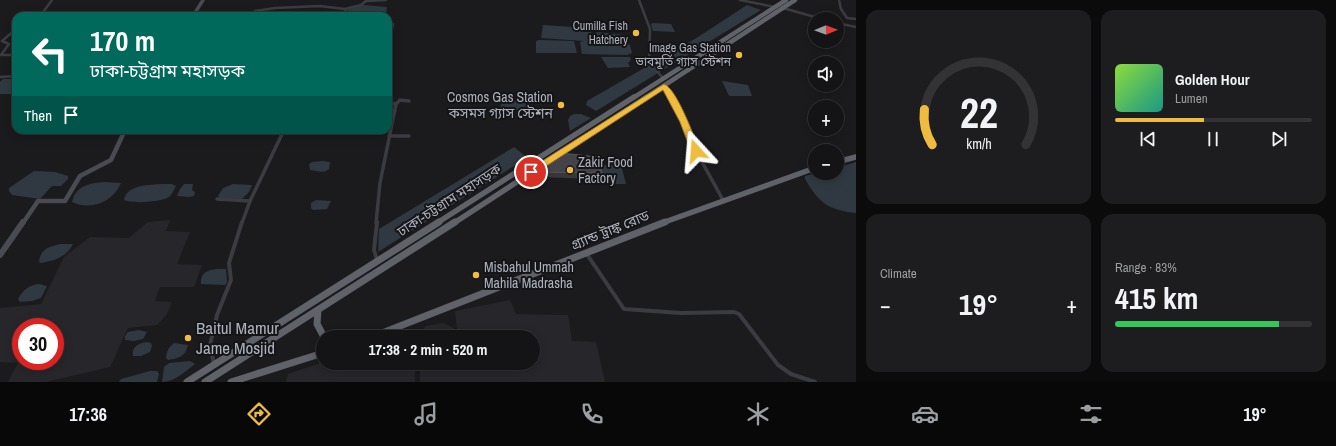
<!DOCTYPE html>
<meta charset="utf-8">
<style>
body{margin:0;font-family:"Archivo Narrow","Noto Sans Bengali",sans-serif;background:#1d1d1f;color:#f1f3f6;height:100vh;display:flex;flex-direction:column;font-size:15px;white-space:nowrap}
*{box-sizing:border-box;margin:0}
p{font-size:13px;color:#9d9ea1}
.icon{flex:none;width:22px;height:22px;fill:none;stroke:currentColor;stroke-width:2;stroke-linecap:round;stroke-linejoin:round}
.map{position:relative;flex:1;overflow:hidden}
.panel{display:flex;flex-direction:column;gap:10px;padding:10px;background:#0b0b0c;width:480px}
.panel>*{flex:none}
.top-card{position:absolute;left:12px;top:12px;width:380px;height:122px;border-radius:12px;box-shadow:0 2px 10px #0003,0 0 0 1px #333335;background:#00695c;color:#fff;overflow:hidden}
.needle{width:26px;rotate:89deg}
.fabs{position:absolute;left:808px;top:12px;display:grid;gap:8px}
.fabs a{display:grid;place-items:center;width:36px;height:36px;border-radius:50%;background:#141416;box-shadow:0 2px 10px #0003,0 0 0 1px #333335;font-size:20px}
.speed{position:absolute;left:12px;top:318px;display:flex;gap:8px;font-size:20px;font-weight:700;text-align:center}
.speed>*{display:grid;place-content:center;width:52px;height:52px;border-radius:50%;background:#141416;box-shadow:0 2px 10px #0003,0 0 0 1px #333335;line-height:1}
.speed .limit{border:6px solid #d22;background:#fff;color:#111}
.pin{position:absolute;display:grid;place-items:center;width:34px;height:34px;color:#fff;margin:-17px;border:2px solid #fff;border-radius:50%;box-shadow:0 1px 4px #0007}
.me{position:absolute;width:44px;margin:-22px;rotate:341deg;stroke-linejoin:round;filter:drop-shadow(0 0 3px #0008)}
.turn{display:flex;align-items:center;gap:14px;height:84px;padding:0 12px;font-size:18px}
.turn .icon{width:52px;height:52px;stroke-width:2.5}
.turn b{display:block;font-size:28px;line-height:34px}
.then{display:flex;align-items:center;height:38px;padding:0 12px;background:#0003;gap:8px;font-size:15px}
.big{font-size:30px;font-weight:800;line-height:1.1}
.panel .tile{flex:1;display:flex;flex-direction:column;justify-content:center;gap:6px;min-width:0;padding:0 14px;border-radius:12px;background:#1d1d1f}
.panel .dial{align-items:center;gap:0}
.dial svg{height:104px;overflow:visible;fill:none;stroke:#333335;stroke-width:7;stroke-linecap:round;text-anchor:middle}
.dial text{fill:#f1f3f6;stroke:none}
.song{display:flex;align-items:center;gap:12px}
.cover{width:48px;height:48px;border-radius:6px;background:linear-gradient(135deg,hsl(90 70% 55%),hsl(170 70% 35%))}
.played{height:4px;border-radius:2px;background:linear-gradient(90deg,#efbc40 45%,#333335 45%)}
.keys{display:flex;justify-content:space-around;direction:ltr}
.heat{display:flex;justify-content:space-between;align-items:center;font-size:22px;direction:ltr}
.charge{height:6px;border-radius:3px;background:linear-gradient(90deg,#34c759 83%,#333335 0)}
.panel .tiles{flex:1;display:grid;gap:10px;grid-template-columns:repeat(2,1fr)}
.trip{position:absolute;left:316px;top:330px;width:224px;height:40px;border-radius:20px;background:#141416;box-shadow:0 2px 10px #0003,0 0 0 1px #333335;font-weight:800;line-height:40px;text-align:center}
.tabs{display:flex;height:64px;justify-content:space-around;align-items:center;background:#080809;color:#9d9ea1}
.tabs .icon{width:28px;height:28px}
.tabs .current{color:#efbc40}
.tabs b{font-size:18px;color:#f1f3f6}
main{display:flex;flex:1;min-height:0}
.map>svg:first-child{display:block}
</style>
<main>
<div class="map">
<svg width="856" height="382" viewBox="0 0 856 382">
<rect width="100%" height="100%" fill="#1b1a1d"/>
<!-- built -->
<g fill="#27262a" fill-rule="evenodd">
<path d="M170,220l-4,11 24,1 -13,32 25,1 -8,22h-34l-5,14 17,1 -5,12 -10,11 -29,3 -18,39 -64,15h-38l10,-19 -18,-1v-54l41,-4 23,-47 26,-20 39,1 19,-16zM21,327h34v34h-34z"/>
<polygon points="510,300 516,314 568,315 572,341 596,342 605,382 420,382 420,363 533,363 533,337 420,337 425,326 444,323 457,330 455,311"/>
<polygon points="323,362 415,363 415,382 286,382 288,374"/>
</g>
<!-- water -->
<g fill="#303941">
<polygon points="364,5 387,7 386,16 375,16 375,14 358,16 349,14 347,9"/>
<polygon points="747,5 761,10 596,111 586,105 587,101 698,37"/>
<polygon points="652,23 671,24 675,32 653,31 651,25"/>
<polygon points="543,25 588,28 591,31 592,39 588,41 594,42 600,46 605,43 627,43 630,45 632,53 627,55 582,54 580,42 584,41 541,38"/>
<polygon points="596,32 625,35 627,41 599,42"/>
<polygon points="539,40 574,41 577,53 536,53 536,41"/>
<polygon points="601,57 630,57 631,60 628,63 630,67 608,68"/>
<polygon points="3,79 16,79 16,94 0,94 0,82"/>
<polygon points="722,81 748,85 752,96 729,96"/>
<polygon points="502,100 527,102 527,111 500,108"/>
<polygon points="574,114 581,114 591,118 570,131 568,120 570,116"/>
<polygon points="514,147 525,156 525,159 378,252 379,229"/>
<path d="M323,161l7,1 -1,7c-5,5 -13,2 -19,1l-1,-6 3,-2z"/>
<path d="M856,162v51c-28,-3 -37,-10 -51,-34v-3l12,-3h20v-5z"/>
<polygon points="598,165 621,165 626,184 603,184"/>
<polygon points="34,171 55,172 68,176 68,179 61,186 52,186 40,199 12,195 9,191 9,188"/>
<path d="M104,182l17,1c-8,19 -30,28 -49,19 3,-16 18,-19 32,-20z"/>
<path d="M162,184h10l4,2c-2,4 -4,8 -7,11 -8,5 -37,7 -45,3 3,-16 26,-15 38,-16z"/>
<polygon points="184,184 193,184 192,190 195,192 194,196 189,197 177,196 180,189"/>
<polygon points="233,184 252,185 249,192 242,199 220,198 218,196 223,188"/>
<polygon points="316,200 331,201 327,209 313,210 311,208 311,203"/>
<path d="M61,244h12c-7,14 -18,16 -32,19l-2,-1c1,-13 11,-16 22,-18z"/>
<path d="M217,269h9l1,13 -2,3 -24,-1c-1,-11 6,-14 16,-15z"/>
<path d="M39,284l8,2 -6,12 -9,3 -12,1 -2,-3c5,-9 11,-14 21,-15z"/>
<polygon points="139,330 147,332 143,339 134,341 125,340 125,336 128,332"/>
<path d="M147,342l4,1 1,3 -2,6 -9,4h-8c-2,-9 6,-13 14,-14z"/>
<path d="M174,343l14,2c-3,12 -9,13 -20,15l-2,-2c1,-7 2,-10 8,-15z"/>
<path d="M190,361l5,3c-9,7 -21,18 -33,18l2,-15 5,-4z"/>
<polygon points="150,371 157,371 159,374 157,382 119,382 121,379"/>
</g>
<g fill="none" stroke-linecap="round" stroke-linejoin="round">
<!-- minor-far2 -->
<g stroke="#3b3c42" stroke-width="2.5">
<polyline points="639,0 650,29 649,62 663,78"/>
<polyline points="740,0 775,7"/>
<polyline points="839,0 841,9 847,18 856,19"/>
<polyline points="783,8 822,19"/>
<polyline points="345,9 347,15 353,16"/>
<polyline points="37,16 41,15 52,0"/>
<polyline points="242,16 249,15 255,11 275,8 320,6 345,9 361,5 366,1 386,0"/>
<polyline points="837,23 856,27"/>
<polyline points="388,24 393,24 392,29"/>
<polyline points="1,55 9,44 2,41 16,29"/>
<polyline points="1,55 16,55"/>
<polyline points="0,77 16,76"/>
<polyline points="664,86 672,98"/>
</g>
<!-- minor-far1 -->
<g stroke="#3b3c42" stroke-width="3.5">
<polyline points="671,97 696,151 723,200"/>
<polyline points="388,103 396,104"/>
<polyline points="388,111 395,111"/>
<polyline points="389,136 409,136"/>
<polyline points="217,199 250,201 242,223"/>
<polyline points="250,201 284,130"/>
<polyline points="376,223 380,183 396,104 400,100 409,101"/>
</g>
<!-- minor -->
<g stroke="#3b3c42" stroke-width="4">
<polyline points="377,222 374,250 377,260"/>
<polyline points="586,253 624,309 681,313 734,312 739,314 778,365 791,374 815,382"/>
<polyline points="214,364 210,345 217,315 231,280 229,263 242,222"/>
</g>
<!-- secondary-far2 -->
<polyline stroke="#494b52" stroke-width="3.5" points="193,16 203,0"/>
<!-- secondary-far1 -->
<polyline stroke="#494b52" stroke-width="4.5" points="23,223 38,201 65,201 80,176 111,160 125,130"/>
<!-- secondary -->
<polyline stroke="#494b52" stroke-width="6" points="0,255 23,222"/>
<!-- trunk-far2 -->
<g stroke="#60626a" stroke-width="4.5">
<polyline points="633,98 786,0"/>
<polyline points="645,98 795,0"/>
</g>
<!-- trunk-far1 -->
<g stroke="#60626a" stroke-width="5.5">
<polyline points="837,162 856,157"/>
<polyline points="437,223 634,97"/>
<polyline points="454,223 647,97"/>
<polyline points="662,223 815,168"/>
</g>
<!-- trunk -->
<g stroke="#60626a" stroke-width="7">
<polyline points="318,310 317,324 324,337"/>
<polyline points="372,337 665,222"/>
<polyline points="187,382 439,222"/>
<polyline points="205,382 455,222"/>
<polyline points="231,382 323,353"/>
</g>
</g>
<!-- wall -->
<polygon fill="#37363b" points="533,172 602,173 600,179 532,177"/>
<!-- building -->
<polygon fill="#444349" stroke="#54555b" points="561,153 598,157 602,173 533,172"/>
<!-- route -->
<path fill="#efbc40" stroke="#9b7a2a" d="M664,84c13,5 30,53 36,67l-2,2 -2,1 -5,-3 -11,-29 -17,-32 -129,84h-6l-2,-2 2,-2z"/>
<!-- markers -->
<g fill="#efbc40" stroke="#151518" stroke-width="1.5">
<circle cx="636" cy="33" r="4"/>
<circle cx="739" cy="55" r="4"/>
<circle cx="561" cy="105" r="4"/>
<circle cx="570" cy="170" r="4"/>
<circle cx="476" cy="275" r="4"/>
<circle cx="188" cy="338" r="4"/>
</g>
<g text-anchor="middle" stroke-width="4" stroke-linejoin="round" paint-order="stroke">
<!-- far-poi labels -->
<g font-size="12" fill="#adb1bc" stroke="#151518" text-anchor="end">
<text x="628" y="30">Cumilla Fish<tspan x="628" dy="14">Hatchery</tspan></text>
<text x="731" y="52">Image Gas Station<tspan x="731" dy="14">ভাবমূর্তি গ্যাস স্টেশন</tspan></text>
</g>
<!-- poi labels -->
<g font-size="14" fill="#adb1bc" stroke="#151518" text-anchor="start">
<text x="553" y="102" text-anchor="end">Cosmos Gas Station<tspan x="553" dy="16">কসমস গ্যাস স্টেশন</tspan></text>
<text x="578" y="167">Zakir Food<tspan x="578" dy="16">Factory</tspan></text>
<text x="484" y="272">Misbahul Ummah<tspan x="484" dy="16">Mahila Madrasha</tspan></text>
</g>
<!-- street labels -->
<g font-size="14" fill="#adb1bc" stroke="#151518">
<text transform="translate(449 200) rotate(-33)" y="5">ঢাকা-চট্টগ্রাম মহাসড়ক</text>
<text transform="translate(610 230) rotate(-22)" y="5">গ্র্যান্ড ট্রাঙ্ক রোড</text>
</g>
<!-- near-poi labels -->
<g font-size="17" fill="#adb1bc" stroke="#151518" text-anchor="start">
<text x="196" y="334">Baitul Mamur<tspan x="196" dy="20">Jame Mosjid</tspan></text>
</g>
</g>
</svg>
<div class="fabs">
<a><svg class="needle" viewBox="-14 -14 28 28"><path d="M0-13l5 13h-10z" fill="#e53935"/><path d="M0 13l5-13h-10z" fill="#9d9ea1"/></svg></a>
<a><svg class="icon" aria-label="sound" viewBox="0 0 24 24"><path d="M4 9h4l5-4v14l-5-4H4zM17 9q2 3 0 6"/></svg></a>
<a>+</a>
<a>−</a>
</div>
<div class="speed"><div class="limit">30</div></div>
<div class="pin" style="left:531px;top:172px;background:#d93025"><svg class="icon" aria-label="arrive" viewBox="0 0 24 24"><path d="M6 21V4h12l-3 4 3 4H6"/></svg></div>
<svg class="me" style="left:696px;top:151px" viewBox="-20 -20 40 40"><path d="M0-17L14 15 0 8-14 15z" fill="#efbc40" stroke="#fff" stroke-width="4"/></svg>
<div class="trip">17:38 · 2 min · 520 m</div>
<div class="top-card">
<div class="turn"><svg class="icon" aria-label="left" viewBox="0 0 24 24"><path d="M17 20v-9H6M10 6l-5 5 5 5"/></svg><div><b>170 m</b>ঢাকা-চট্টগ্রাম মহাসড়ক</div></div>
<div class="then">Then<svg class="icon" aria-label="arrive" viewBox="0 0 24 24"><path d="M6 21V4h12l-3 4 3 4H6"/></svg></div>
</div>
</div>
<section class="panel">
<div class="tiles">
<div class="tile dial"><svg viewBox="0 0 100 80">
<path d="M14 69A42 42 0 1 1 86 69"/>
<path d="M14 69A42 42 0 0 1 8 42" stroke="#efbc40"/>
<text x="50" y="56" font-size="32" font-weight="700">22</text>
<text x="50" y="72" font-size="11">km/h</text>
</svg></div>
<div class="tile">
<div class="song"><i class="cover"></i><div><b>Golden Hour</b><p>Lumen</p></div></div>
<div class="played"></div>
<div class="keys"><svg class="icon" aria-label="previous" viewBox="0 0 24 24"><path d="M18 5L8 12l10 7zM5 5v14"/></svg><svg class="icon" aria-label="pause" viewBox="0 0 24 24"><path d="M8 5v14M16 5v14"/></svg><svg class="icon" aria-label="next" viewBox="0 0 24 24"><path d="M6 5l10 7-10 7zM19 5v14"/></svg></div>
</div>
<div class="tile"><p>Climate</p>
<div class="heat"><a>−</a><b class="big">19°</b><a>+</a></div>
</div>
<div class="tile"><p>Range · 83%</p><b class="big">415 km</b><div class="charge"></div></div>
</div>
</section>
</main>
<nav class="tabs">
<b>17:36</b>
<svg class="icon current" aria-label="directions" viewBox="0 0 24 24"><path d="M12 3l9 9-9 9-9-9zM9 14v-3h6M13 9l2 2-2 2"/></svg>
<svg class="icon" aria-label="music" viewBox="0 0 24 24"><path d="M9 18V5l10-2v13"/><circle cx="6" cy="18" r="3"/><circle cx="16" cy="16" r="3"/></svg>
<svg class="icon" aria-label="phone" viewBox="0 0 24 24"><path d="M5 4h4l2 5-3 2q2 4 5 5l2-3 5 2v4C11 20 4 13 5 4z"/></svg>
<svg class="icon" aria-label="climate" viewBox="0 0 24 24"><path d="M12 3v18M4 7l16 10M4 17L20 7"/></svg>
<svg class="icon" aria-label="car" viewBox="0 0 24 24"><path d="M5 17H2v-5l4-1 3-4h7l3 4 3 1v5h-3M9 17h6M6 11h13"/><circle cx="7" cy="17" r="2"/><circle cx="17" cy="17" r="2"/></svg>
<svg class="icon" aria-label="filters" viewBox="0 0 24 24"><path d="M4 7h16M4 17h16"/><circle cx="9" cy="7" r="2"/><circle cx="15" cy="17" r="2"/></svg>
<b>19°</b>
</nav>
